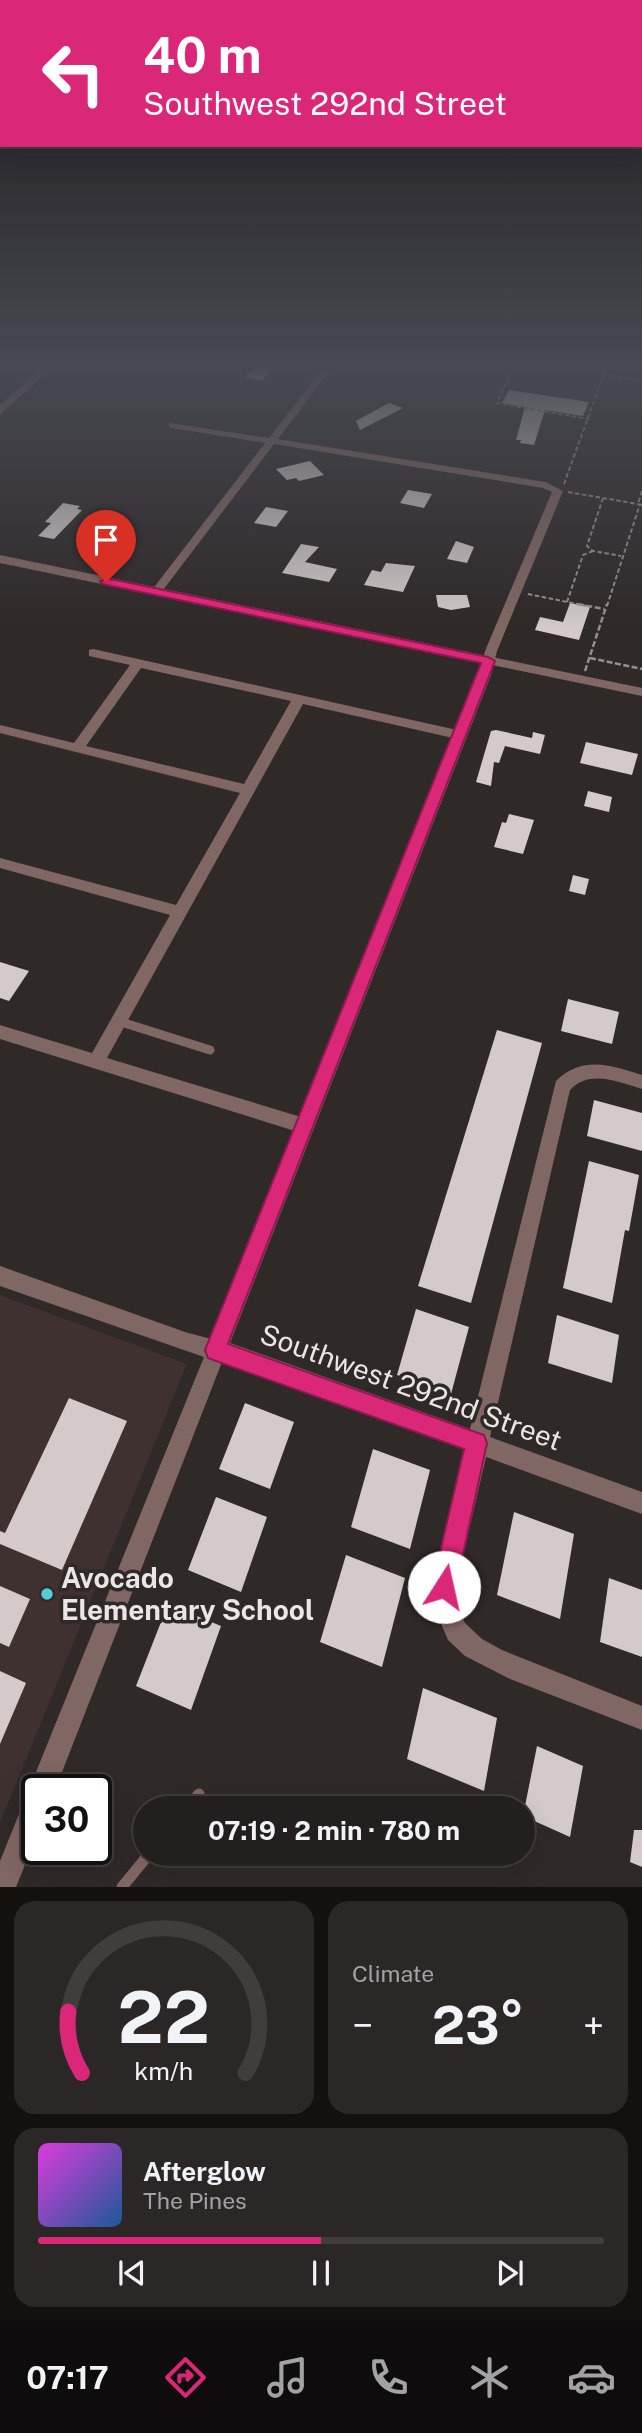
<!DOCTYPE html>
<meta charset="utf-8">
<style>
body{margin:0;font-family:"Public Sans",sans-serif;background:#2b2727;color:#f1f3f6;height:100vh;display:flex;flex-direction:column;font-size:26px;white-space:nowrap}
*{box-sizing:border-box;margin:0}
p{font-size:23px;color:#a3a2a4}
.icon{flex:none;width:38px;height:38px;fill:none;stroke:currentColor;stroke-width:2;stroke-linecap:round;stroke-linejoin:round}
.map{position:relative;height:1887px;overflow:hidden}
.panel{display:flex;flex-direction:column;gap:14px;padding:14px;background:#131110;flex:1}
.panel>*{flex:none}
.banner{position:absolute;left:0px;top:0px;width:642px;height:147px;box-shadow:0 7px 28px #0002,0 0 0 2px #403d3c;background:#db2777;color:#fff;overflow:hidden}
.speed{position:absolute;left:21px;top:1774px;display:flex;gap:14px;font-size:35px;font-weight:700;text-align:center}
.speed>*{display:grid;place-content:center;width:91px;height:91px;border-radius:50%;background:#231f1e;box-shadow:0 7px 28px #0002,0 0 0 2px #403d3c;line-height:1}
.speed .limit{border:4px solid #111;border-radius:10px;background:#fff;color:#111}
.pin{position:absolute;display:grid;place-items:center;width:60px;height:60px;color:#fff;margin:-72px -30px;border-radius:50% 50% 50% 0;rotate:-45deg;box-shadow:0 0 7px #0007}
.pin .icon{rotate:45deg}
.me{position:absolute;width:77px;margin:-38px;rotate:10deg;stroke-linejoin:round;filter:drop-shadow(0 0 5px #0008)}
.turn{display:flex;align-items:center;gap:24px;height:147px;padding:0 28px;font-size:32px}
.turn .icon{width:91px;height:91px;stroke-width:2.5}
.turn b{display:block;font-size:49px;line-height:60px}
.big{font-size:52px;font-weight:700;line-height:1.1}
.panel .widget{flex:1;display:flex;flex-direction:column;justify-content:center;gap:10px;min-width:0;padding:0 24px;border-radius:21px;background:#2b2727}
.panel .dial{align-items:center;gap:0}
.dial svg{height:182px;overflow:visible;fill:none;stroke:#403d3c;stroke-width:7;stroke-linecap:round;text-anchor:middle}
.dial text{fill:#f1f3f6;stroke:none}
.song{display:flex;align-items:center;gap:21px}
.cover{width:84px;height:84px;border-radius:10px;background:linear-gradient(135deg,hsl(300 70% 55%),hsl(210 70% 35%))}
.played{height:7px;border-radius:4px;background:linear-gradient(90deg,#db2777 50%,#403d3c 50%)}
.keys{display:flex;justify-content:space-around;direction:ltr}
.heat{display:flex;justify-content:space-between;align-items:center;font-size:38px;direction:ltr}
.panel .tiles{flex:1;display:grid;gap:14px;grid-template-columns:1fr 1fr}
.widget:last-child{grid-column:span 2}
.trip{position:absolute;left:133px;top:1796px;width:402px;height:70px;border-radius:35px;background:#231f1e;box-shadow:0 7px 28px #0002,0 0 0 2px #403d3c;font-weight:700;line-height:70px;text-align:center}
.tab-bar{display:flex;height:112px;justify-content:space-around;align-items:center;background:#0e0c0c;color:#a3a2a4}
.tab-bar .icon{width:49px;height:49px}
.tab-bar .on{color:#db2777}
.tab-bar b{font-size:32px;color:#f1f3f6}
.map>svg:first-child{display:block}
</style>
<div class="map">
<svg width="642" height="1887" viewBox="0 0 642 1887">
<rect width="100%" height="100%" fill="#2f2928"/>
<!-- built -->
<polygon fill="#3f3130" points="0,1295 187,1364 0,1823"/>
<!-- building -->
<g fill="#d3cac9">
<polygon points="260,364 275,364 262,381 245,377"/>
<polygon points="509,390 589,402 583,416 545,410 534,445 520,443 521,440 516,440 525,407 502,403"/>
<polygon points="389,403 403,408 360,430 356,421"/>
<polygon points="310,461 324,475 299,481 296,478 287,480 276,469"/>
<polygon points="408,490 432,494 424,508 400,503"/>
<polygon points="63,503 80,506 77,509 82,510 54,539 38,536 51,523 45,522"/>
<polygon points="266,507 288,511 276,527 254,523"/>
<polygon points="456,541 474,547 467,563 447,559"/>
<polygon points="301,544 319,547 305,562 337,569 329,582 282,573"/>
<polygon points="386,563 415,566 403,592 364,585 372,570 381,572"/>
<polygon points="436,595 467,595 470,607 451,610 438,607"/>
<polygon points="570,603 590,607 579,640 535,630 540,617 563,622"/>
<polygon points="496,730 532,738 533,732 545,735 540,754 505,746 499,763 494,762 491,786 476,782 491,731"/>
<polygon points="586,742 638,754 632,775 580,763"/>
<polygon points="588,791 612,797 609,812 584,806"/>
<polygon points="509,814 534,820 523,854 494,847 502,822 506,823"/>
<polygon points="573,875 589,879 585,895 569,891"/>
<polygon points="0,962 29,971 9,1001 0,998"/>
<polygon points="568,999 619,1012 612,1044 561,1031"/>
<polygon points="497,1030 542,1043 471,1303 418,1286"/>
<polygon points="594,1100 642,1113 642,1151 587,1136"/>
<polygon points="589,1161 639,1175 629,1231 625,1230 612,1303 563,1288"/>
<polygon points="416,1309 469,1327 451,1394 397,1375"/>
<polygon points="557,1315 619,1335 612,1383 548,1363"/>
<polygon points="69,1398 127,1421 62,1570 0,1544 0,1531 5,1533"/>
<polygon points="245,1403 294,1422 270,1489 219,1469"/>
<polygon points="373,1449 430,1470 410,1549 351,1527"/>
<polygon points="216,1497 267,1517 241,1592 188,1570"/>
<polygon points="514,1512 574,1534 560,1619 497,1595"/>
<polygon points="346,1555 405,1578 382,1667 320,1642"/>
<polygon points="609,1578 642,1590 642,1657 600,1642"/>
<polygon points="0,1586 30,1599 9,1647 0,1643"/>
<polygon points="168,1604 221,1626 191,1710 136,1686"/>
<polygon points="0,1671 26,1683 0,1744"/>
<polygon points="423,1688 497,1718 484,1791 407,1759"/>
<polygon points="537,1746 583,1766 570,1837 523,1816"/>
<polygon points="634,1830 642,1830 642,1867 630,1862"/>
</g>
<g fill="none" stroke-linecap="round" stroke-linejoin="round">
<!-- path-far1 -->
<g stroke="#95908f" stroke-width="2" stroke-dasharray="4.5 2.5" stroke-linecap="butt">
<polyline points="515,364 497,403 589,419"/>
<polyline points="574,364 606,369"/>
<polyline points="604,375 642,381"/>
<polyline points="564,484 607,365"/>
<polyline points="642,491 638,504 642,505"/>
<polyline points="568,492 638,504"/>
<polyline points="603,498 587,546 593,551 621,556"/>
<polyline points="528,594 587,606"/>
<polyline points="567,602 583,555 593,551"/>
<polyline points="607,606 640,504"/>
</g>
<!-- path -->
<g stroke="#95908f" stroke-width="2.5" stroke-dasharray="6 2.5" stroke-linecap="butt">
<polyline points="578,604 604,609"/>
<polyline points="590,658 642,669"/>
<polyline points="585,671 607,604"/>
</g>
<!-- service-far1 -->
<polyline stroke="#816763" stroke-width="9" points="118,1021 210,1050"/>
<!-- service -->
<g stroke="#816763" stroke-width="11">
<polyline points="188,1808 199,1794"/>
<polyline points="122,1887 150,1853"/>
</g>
<!-- minor -->
<path fill="#816763" fill-rule="evenodd" d="M326,364h9l-57,75 268,43 17,9 -66,160 -6,24 -261,668 240,86 86,-348c26,-26 55,-16 86,-6v14c-24,-7 -52,-20 -72,1l-80,347 152,55v22l-156,-57 -30,130 5,27 4,9 17,16 20,11 140,56v24l-132,-51 -45,-23 -17,-16 -11,-26 -5,-27 34,-138 -220,-81 -24,-6 -167,428h-18v45l-21,52h-16v-26l204,-504 -204,-71v-20l185,66 26,7 84,-208 -295,-92v-14l92,28 78,-138 -170,-47v-10l176,47 64,-112 -240,-60v-8l74,18 56,-78 -41,-9v-6l4,-1 364,81 22,-55 6,-24 67,-159 -9,-4 -269,-44 -114,150h-8v-4l113,-147 -93,-15 -3,-1v-4l100,15zM141,668l150,33 -47,83 -158,-38zM303,704l150,34 -152,379 -194,-59z"/>
<!-- tertiary -->
<g fill="#816763" fill-rule="evenodd">
<polygon points="46,364 57,364 0,414 0,405"/>
<polygon points="0,555 642,688 642,696 0,563"/>
</g>
</g>
<!-- sky -->
<linearGradient id="sky" x2="0" y2="1"><stop stop-color="#1a1716"/><stop offset="0.58" stop-color="#474953"/><stop offset="1" stop-color="#474953" stop-opacity="0"/></linearGradient>
<rect width="642" height="628" fill="url(#sky)"/>
<!-- route -->
<polygon fill="#db2777" stroke="#8e194d" stroke-width="2" points="106,578 488,657 495,661 228,1344 484,1435 487,1443 456,1587 452,1596 444,1599 436,1596 432,1587 464,1449 216,1361 208,1358 205,1350 481,663 102,584 100,582"/>
<!-- markers -->
<circle fill="#52ccd6" stroke="#2f2928" stroke-width="2.5" cx="47" cy="1594" r="7"/>
<g text-anchor="middle" stroke-width="7" stroke-linejoin="round" paint-order="stroke">
<!-- near-street labels -->
<g font-size="28" fill="#ebe6e6" stroke="#2f2928">
<text transform="translate(411 1387) rotate(20)" y="10">Southwest 292nd Street</text>
</g>
<!-- near-poi labels -->
<g font-size="28" font-weight="bold" fill="#ebe6e6" stroke="#2f2928" text-anchor="start">
<text x="61" y="1588">Avocado<tspan x="61" dy="32">Elementary School</tspan></text>
</g>
</g>
</svg>
<div class="speed"><div class="limit">30</div></div>
<div class="pin" style="left:106px;top:582px;background:#d93025"><svg class="icon" aria-label="arrive" viewBox="0 0 24 24"><path d="M6 21V4h12l-3 4 3 4H6"/></svg></div>
<svg class="me" style="left:444px;top:1587px" viewBox="-20 -20 40 40"><circle r="19" fill="#fff"/><path d="M0-13L10 11 0 6-10 11z" fill="#db2777"/></svg>
<div class="trip">07:19 · 2 min · 780 m</div>
<div class="banner">
<div class="turn"><svg class="icon" aria-label="left" viewBox="0 0 24 24"><path d="M17 20v-9H6M10 6l-5 5 5 5"/></svg><div><b>40 m</b>Southwest 292nd Street</div></div>
</div>
</div>
<section class="panel">
<div class="tiles">
<div class="widget dial"><svg viewBox="0 0 100 80">
<path d="M14 69A42 42 0 1 1 86 69"/>
<path d="M14 69A42 42 0 0 1 8 42" stroke="#db2777"/>
<text x="50" y="56" font-size="32" font-weight="700">22</text>
<text x="50" y="72" font-size="11">km/h</text>
</svg></div>
<div class="widget"><p>Climate</p>
<div class="heat"><a>−</a><b class="big">23°</b><a>+</a></div>
</div>
<div class="widget">
<div class="song"><i class="cover"></i><div><b>Afterglow</b><p>The Pines</p></div></div>
<div class="played"></div>
<div class="keys"><svg class="icon" aria-label="previous" viewBox="0 0 24 24"><path d="M18 5L8 12l10 7zM5 5v14"/></svg><svg class="icon" aria-label="pause" viewBox="0 0 24 24"><path d="M8 5v14M16 5v14"/></svg><svg class="icon" aria-label="next" viewBox="0 0 24 24"><path d="M6 5l10 7-10 7zM19 5v14"/></svg></div>
</div>
</div>
</section>
<nav class="tab-bar">
<b>07:17</b>
<svg class="icon on" aria-label="directions" viewBox="0 0 24 24"><path d="M12 3l9 9-9 9-9-9zM9 14v-3h6M13 9l2 2-2 2"/></svg>
<svg class="icon" aria-label="music" viewBox="0 0 24 24"><path d="M9 18V5l10-2v13"/><circle cx="6" cy="18" r="3"/><circle cx="16" cy="16" r="3"/></svg>
<svg class="icon" aria-label="phone" viewBox="0 0 24 24"><path d="M5 4h4l2 5-3 2q2 4 5 5l2-3 5 2v4C11 20 4 13 5 4z"/></svg>
<svg class="icon" aria-label="climate" viewBox="0 0 24 24"><path d="M12 3v18M4 7l16 10M4 17L20 7"/></svg>
<svg class="icon" aria-label="car" viewBox="0 0 24 24"><path d="M5 17H2v-5l4-1 3-4h7l3 4 3 1v5h-3M9 17h6M6 11h13"/><circle cx="7" cy="17" r="2"/><circle cx="17" cy="17" r="2"/></svg>
</nav>
